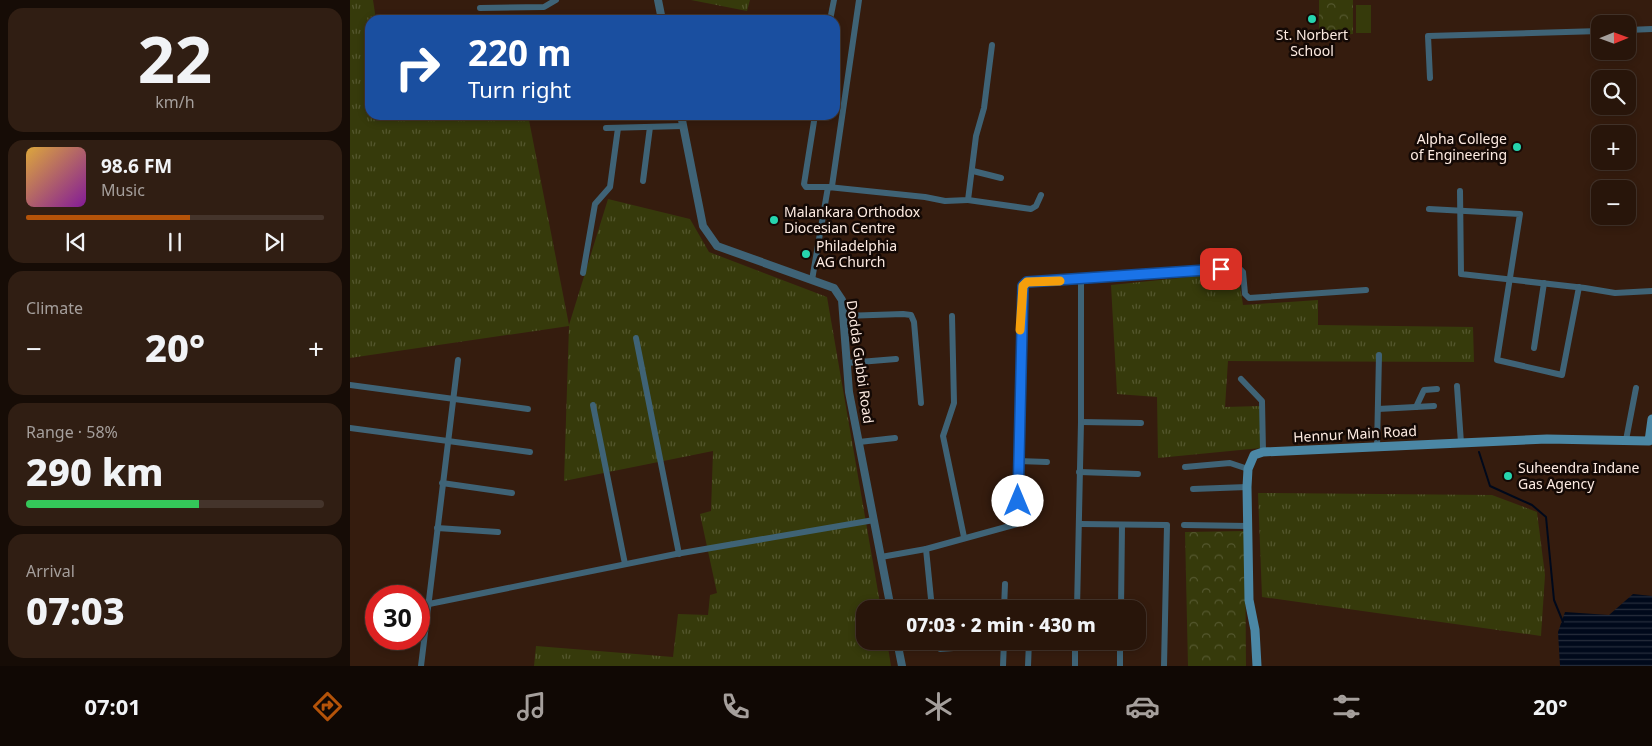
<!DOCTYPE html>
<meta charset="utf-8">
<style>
body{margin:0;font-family:"Noto Sans",sans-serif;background:#301e13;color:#f1f3f6;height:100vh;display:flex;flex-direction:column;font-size:19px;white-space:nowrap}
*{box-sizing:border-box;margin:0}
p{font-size:16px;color:#a59f9c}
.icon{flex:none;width:28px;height:28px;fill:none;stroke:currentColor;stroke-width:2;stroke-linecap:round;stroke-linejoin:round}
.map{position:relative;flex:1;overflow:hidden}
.details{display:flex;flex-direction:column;gap:8px;padding:8px;background:#160c06;width:350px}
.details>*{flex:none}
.hud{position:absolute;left:15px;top:15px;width:475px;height:105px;border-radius:15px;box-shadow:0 2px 8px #0003,0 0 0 1px #44342b;background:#1a4fa0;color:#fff;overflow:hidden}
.needle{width:32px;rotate:89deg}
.fabs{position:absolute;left:1241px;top:15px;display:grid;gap:10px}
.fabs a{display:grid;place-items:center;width:45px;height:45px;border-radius:10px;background:#28150a;box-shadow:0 2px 8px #0003,0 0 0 1px #44342b;font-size:25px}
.speed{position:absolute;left:15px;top:585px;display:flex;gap:10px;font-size:25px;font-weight:700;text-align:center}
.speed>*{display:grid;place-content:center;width:65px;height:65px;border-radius:50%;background:#28150a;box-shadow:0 2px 8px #0003,0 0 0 1px #44342b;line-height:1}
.speed .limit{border:8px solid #d22;background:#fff;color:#111}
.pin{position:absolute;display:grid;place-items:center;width:42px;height:42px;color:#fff;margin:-21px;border-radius:10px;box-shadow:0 2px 8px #0006}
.me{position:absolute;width:55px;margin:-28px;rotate:0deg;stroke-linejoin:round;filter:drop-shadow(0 0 4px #0008)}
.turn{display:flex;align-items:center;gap:18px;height:105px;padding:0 20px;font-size:22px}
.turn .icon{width:65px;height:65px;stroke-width:2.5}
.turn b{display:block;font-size:35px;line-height:42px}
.big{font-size:38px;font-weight:800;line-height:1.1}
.details .tile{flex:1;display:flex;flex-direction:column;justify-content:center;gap:8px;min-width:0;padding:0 18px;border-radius:15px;background:#301e13}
.details .dial{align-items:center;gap:0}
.dial b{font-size:65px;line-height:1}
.song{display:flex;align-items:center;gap:15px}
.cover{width:60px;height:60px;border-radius:8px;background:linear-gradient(135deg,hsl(40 70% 55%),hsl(290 70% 35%))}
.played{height:5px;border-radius:2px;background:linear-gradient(90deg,#b45309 55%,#44342b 55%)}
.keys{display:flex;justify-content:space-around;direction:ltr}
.heat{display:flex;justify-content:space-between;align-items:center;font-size:28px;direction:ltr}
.charge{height:8px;border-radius:4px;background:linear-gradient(90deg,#34c759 58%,#44342b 0)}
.trip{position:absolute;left:506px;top:600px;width:290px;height:50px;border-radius:15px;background:#28150a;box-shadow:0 2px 8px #0003,0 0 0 1px #44342b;font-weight:800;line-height:50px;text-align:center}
.tabs{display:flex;height:80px;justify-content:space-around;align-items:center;background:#100804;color:#a59f9c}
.tabs .icon{width:35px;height:35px}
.tabs .on{color:#b45309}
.tabs b{font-size:22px;color:#f1f3f6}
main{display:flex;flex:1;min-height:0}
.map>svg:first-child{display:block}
</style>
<main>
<section class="details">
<div class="tile dial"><b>22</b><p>km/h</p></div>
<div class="tile">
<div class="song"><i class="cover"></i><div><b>98.6 FM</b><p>Music</p></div></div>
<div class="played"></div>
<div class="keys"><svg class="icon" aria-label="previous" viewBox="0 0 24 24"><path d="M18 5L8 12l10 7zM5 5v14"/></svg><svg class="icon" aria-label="pause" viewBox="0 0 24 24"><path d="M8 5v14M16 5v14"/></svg><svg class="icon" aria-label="next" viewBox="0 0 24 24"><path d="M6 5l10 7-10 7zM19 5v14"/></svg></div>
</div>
<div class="tile"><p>Climate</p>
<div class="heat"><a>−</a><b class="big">20°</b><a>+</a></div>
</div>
<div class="tile"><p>Range · 58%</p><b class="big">290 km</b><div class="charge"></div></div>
<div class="tile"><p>Arrival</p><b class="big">07:03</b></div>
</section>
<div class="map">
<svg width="1302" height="666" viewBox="0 0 1302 666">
<defs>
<pattern id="grass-tufts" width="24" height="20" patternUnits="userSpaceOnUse" patternTransform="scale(1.25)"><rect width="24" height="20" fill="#363a0b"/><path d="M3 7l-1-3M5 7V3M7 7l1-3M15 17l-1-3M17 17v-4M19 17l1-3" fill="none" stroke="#54572e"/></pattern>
<pattern id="park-crowns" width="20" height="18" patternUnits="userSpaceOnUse" patternTransform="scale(1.25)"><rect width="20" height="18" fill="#363a0b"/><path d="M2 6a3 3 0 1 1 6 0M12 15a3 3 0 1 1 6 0" fill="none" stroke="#54572e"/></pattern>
<pattern id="water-rules" width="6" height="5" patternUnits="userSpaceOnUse" patternTransform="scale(1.25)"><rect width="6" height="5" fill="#00091b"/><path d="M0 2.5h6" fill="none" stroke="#262d3c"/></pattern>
</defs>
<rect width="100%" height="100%" fill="#351c0e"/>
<!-- grass -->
<g fill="url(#grass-tufts)">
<polygon points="0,0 23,0 26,20 20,20 20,115 178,115 219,325 258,199 340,219 359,252 477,297 531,609 515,609 515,641 537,641 541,666 184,666 186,646 323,657 328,614 358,615 360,595 367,593 350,514 361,511 363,451 214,481 219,326 0,358"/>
<polygon points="341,0 400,0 397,11"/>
<polygon points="888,272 893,305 968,300 968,325 1123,327 1124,362 878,361 875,407 910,406 911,448 808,458 807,397 767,394 761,285"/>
<polygon points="908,493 1142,495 1187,512 1195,575 1191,636 912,597"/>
</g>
<!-- park -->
<g fill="url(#park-crowns)">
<polygon points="969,0 1003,0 1003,34 969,36"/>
<polygon points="895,531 896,666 838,666 835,532"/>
</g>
<!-- pitch -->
<rect fill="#363a0b" x="1006" y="5" width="15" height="28"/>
<!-- water -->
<polygon fill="url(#water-rules)" points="1283,594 1302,596 1302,666 1210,666 1208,632 1215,612 1259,615"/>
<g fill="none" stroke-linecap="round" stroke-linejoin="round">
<!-- stream -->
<polyline stroke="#00091b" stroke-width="2" points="1129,452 1140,486 1182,505 1196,517 1204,600 1213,622"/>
<!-- minor -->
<g stroke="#3f6376" stroke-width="6">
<polyline points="130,8 194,7 206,0"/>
<polyline points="480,20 484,0"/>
<polyline points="1278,30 1302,29"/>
<polyline points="1080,78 1078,36 1250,31"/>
<polyline points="465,115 454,184 456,187 478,187"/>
<polyline points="256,128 333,126"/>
<polyline points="623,171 651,178"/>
<polyline points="293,181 300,127"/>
<polyline points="482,186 509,0"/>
<polyline points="1110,191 1111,274 1235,288 1265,293 1302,291"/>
<polyline points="618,200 681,209 686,206 691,195"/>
<polyline points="1079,209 1170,214 1147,360 1212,375 1229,287"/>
<polyline points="233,273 245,204 260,187 268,128"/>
<polyline points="462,280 478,187 575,197 595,201 618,200 626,136 634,108 642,45"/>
<polyline points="493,316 553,314 561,315 564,322 571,403"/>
<polyline points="602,316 604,403 593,436 614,537"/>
<polyline points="286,338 329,554"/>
<polyline points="1184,348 1194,283"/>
<polyline points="497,363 546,359"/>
<polyline points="891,379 912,401 913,452"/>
<polyline points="0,385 178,409"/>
<polyline points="1107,386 1111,443"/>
<polyline points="243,405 275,564"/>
<polyline points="1066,407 1074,390 1087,389"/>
<polyline points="1028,409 1084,406"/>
<polyline points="731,422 791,423"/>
<polyline points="0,428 180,452"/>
<polyline points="1276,440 1286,388"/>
<polyline points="509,442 545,438"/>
<polyline points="1027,447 1029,355"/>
<polyline points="668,461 697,462"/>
<polyline points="835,467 880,463 898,469"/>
<polyline points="729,472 788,474"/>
<polyline points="92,483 162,493"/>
<polyline points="843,489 897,487"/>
<polyline points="730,524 817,525 814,666"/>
<polyline points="834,525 898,526"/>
<polyline points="87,528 148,532"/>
<polyline points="576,549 582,609"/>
<polyline points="531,557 576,549 667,524 671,292 677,283 889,268 893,272 895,294 899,298 1016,290"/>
<polyline points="79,604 326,554 524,520"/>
<polyline points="654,609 655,584"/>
<polyline points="727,609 731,422 731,280"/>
<polyline points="771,609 772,526"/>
<polyline points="586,641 590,649 617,647"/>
<polyline points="71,666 108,360"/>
<polyline points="653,666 654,641"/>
<polyline points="678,666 679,641"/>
<polyline points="725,666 725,641"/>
<polyline points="770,666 770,641"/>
</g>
<!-- tertiary -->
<g stroke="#3f6376" stroke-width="8">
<polyline points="308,0 312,20"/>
<polyline points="331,115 353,226 367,246 484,288 492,300 499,392 541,609"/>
<polyline points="547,641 552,666"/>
</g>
<!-- secondary -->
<polyline stroke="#4b87a5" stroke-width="9" points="907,666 905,630 899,600 897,487 898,469 904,455 913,452 1197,439 1299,441 1302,419"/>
</g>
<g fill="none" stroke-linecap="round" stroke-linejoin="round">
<defs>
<polyline id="route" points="668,501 673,286 677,282 871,269"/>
</defs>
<!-- route casing -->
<use href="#route" stroke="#114b97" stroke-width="12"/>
<!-- route -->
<use href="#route" stroke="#1a73e8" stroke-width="9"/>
<!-- slow -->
<polyline stroke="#f59e0b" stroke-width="9" points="670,330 673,286 677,282 710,281"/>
</g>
<!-- markers -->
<g fill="#26d5ae" stroke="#140905" stroke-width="2">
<circle cx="962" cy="19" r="5"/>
<circle cx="1167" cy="147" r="5"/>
<circle cx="424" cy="220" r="5"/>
<circle cx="456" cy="254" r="5"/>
<circle cx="1158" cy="476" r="5"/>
</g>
<g text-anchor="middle" stroke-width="5" stroke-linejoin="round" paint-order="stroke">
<!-- poi labels -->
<g font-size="14" fill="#fdebe2" stroke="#140905" text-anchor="start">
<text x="962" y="40" text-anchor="middle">St. Norbert<tspan x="962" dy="16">School</tspan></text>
<text x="1157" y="144" text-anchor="end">Alpha College<tspan x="1157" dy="16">of Engineering</tspan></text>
<text x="434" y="217">Malankara Orthodox<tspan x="434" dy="16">Diocesian Centre</tspan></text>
<text x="466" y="251">Philadelphia<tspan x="466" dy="16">AG Church</tspan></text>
<text x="1168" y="473">Suheendra Indane<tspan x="1168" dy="16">Gas Agency</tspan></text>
</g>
<!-- street labels -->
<g font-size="14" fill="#fdebe2" stroke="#140905">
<text transform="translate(510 362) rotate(82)" y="5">Dodda Gubbi Road</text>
<text transform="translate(1005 434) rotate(-3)" y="5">Hennur Main Road</text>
</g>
</g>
</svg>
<div class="fabs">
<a><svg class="needle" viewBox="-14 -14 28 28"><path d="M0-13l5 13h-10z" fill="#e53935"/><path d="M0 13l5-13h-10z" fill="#a59f9c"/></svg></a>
<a><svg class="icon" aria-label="search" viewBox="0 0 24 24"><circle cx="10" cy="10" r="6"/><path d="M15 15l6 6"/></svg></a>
<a>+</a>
<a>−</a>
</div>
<div class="speed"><div class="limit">30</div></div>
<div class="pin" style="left:871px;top:269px;background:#d93025"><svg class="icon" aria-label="arrive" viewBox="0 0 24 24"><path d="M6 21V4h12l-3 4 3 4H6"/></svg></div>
<svg class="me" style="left:668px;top:501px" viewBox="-20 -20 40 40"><circle r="19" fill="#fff"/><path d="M0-13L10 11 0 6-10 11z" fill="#1a73e8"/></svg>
<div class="trip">07:03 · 2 min · 430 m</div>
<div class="hud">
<div class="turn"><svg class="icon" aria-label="right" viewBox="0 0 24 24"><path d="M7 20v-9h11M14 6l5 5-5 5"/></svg><div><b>220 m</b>Turn right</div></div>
</div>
</div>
</main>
<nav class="tabs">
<b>07:01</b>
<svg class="icon on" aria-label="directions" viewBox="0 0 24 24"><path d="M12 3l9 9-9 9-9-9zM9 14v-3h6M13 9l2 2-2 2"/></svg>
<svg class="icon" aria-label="music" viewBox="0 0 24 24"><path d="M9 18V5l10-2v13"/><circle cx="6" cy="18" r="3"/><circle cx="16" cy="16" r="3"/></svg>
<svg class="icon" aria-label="phone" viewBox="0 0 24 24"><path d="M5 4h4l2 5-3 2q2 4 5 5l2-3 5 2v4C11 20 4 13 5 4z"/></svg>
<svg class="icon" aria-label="climate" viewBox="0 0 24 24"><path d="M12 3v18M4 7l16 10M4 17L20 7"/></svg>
<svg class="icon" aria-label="car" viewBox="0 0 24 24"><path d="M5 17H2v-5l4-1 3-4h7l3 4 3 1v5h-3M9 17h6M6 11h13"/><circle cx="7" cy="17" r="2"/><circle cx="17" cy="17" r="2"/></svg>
<svg class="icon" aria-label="filters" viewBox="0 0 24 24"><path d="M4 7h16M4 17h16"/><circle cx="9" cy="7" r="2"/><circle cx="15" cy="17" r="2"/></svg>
<b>20°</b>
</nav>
